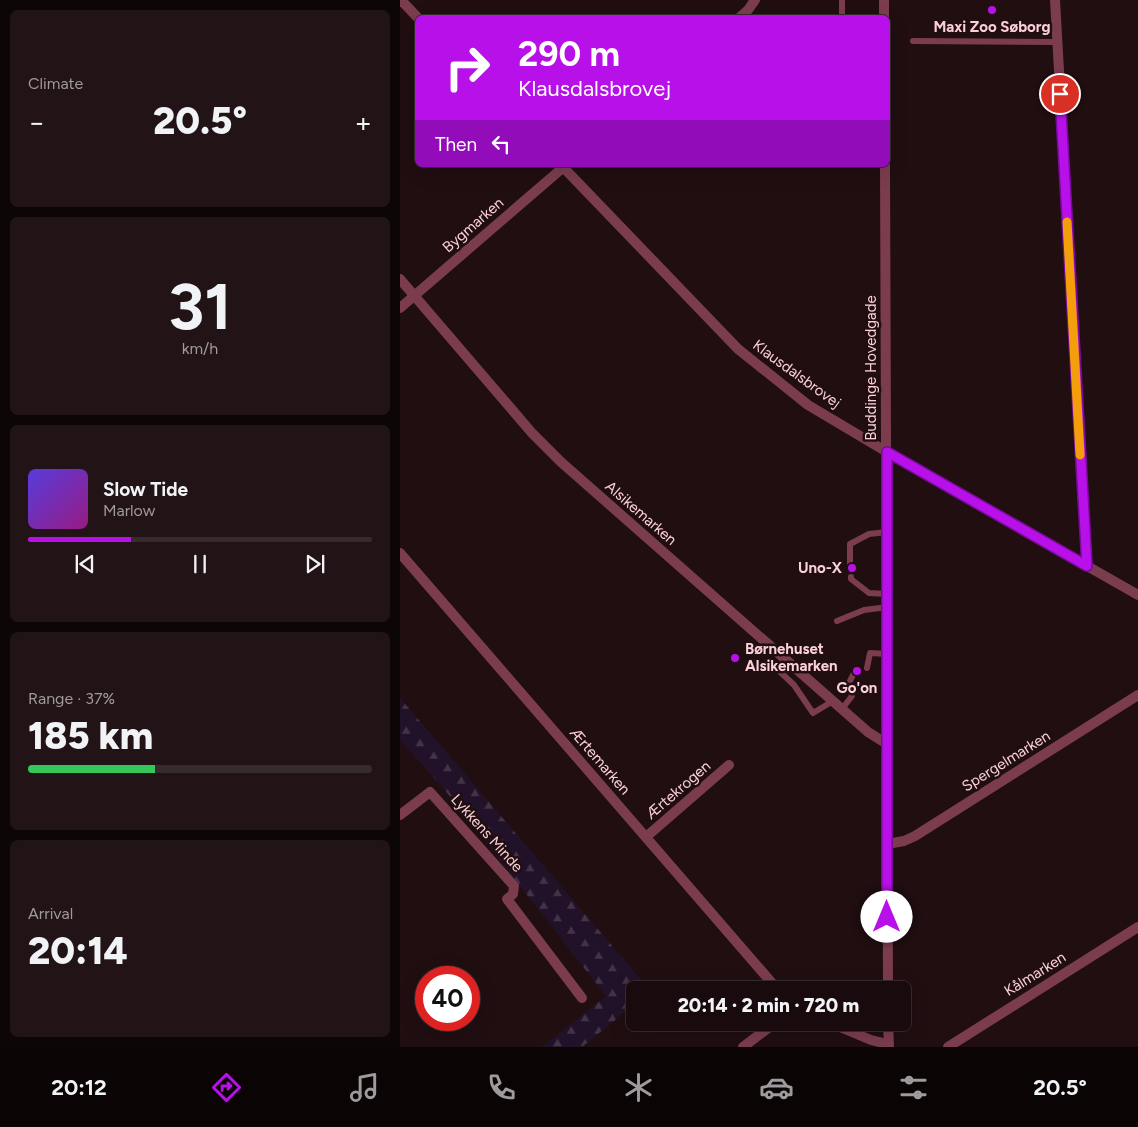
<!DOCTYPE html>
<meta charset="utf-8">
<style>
body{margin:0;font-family:Figtree,sans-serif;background:#211316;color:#f1f3f6;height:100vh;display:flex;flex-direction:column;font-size:19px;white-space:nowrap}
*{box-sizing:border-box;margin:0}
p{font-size:16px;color:#9f9a9d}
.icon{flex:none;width:28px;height:28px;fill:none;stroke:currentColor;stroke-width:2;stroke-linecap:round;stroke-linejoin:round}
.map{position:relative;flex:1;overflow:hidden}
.sheet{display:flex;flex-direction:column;gap:10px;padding:10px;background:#0d0607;width:400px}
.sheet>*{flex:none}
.banner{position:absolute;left:15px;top:15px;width:475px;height:152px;border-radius:8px;box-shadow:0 5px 20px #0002,0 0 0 1px #362b2e;background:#b810e8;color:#fff;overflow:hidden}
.speed{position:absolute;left:15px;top:966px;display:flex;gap:10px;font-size:25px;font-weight:700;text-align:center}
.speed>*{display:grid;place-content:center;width:65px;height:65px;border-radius:50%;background:#180a0d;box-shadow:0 5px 20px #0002,0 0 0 1px #362b2e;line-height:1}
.speed .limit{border:8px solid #d22;background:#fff;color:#111}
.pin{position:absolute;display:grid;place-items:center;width:42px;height:42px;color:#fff;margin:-21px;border:2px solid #fff;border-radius:50%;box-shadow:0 1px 5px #0007}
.me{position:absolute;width:55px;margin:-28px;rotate:0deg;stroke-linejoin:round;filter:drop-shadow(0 0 4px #0008)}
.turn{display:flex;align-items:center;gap:18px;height:105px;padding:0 20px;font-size:22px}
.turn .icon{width:65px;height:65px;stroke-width:2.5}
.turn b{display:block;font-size:35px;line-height:42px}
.then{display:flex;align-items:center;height:48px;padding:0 20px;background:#0003;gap:10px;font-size:19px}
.big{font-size:38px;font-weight:800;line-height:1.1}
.sheet .widget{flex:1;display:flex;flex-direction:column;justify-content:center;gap:8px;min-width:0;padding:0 18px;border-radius:8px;background:#211316}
.sheet .dial{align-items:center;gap:0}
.dial b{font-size:65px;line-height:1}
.song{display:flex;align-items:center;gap:15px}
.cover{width:60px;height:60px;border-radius:8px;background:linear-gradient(135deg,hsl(250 70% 55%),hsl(310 70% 35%))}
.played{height:5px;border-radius:2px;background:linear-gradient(90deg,#b810e8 30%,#362b2e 30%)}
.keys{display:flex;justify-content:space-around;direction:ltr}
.heat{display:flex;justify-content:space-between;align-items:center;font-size:28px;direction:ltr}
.charge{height:8px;border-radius:4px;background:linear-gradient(90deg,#34c759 37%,#362b2e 0)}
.trip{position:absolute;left:226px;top:981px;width:285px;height:50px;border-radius:8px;background:#180a0d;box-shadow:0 5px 20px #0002,0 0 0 1px #362b2e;font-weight:800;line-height:50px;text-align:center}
.tabs{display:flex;height:80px;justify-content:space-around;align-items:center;background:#0a0405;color:#9f9a9d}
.tabs .icon{width:35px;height:35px}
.tabs .current{color:#b810e8}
.tabs b{font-size:22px;color:#f1f3f6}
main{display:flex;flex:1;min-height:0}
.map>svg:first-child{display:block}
</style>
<main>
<section class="sheet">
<div class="widget"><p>Climate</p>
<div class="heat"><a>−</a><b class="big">20.5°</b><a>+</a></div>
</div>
<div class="widget dial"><b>31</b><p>km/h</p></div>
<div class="widget">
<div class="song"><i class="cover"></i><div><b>Slow Tide</b><p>Marlow</p></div></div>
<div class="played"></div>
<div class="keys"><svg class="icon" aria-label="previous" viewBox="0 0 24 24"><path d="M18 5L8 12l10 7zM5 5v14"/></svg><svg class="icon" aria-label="pause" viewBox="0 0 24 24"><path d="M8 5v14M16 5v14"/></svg><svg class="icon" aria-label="next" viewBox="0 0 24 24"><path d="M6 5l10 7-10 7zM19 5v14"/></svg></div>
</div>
<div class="widget"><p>Range · 37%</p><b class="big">185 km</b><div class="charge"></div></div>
<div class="widget"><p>Arrival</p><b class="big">20:14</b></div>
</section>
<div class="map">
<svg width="738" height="1047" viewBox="0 0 738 1047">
<defs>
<pattern id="forest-firs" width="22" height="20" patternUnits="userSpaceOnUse" patternTransform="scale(1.25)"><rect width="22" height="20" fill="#211229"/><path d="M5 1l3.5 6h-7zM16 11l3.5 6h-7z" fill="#423347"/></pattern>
</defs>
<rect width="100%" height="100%" fill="#200e11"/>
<!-- forest -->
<polygon fill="url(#forest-firs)" points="0,698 250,990 235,990 235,1004 182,1047 142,1047 206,996 44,789 0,740"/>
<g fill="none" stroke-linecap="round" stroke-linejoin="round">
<!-- service -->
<g stroke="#7b3d4e" stroke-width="6">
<polyline points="442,0 442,18"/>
<polyline points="513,41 657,42"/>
<polyline points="450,565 450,544 469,534 487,532"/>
<polyline points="451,577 451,579 469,593 487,594"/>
<polyline points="437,621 464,610 488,607"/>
<polyline points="385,659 376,668 394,685 413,713 433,701"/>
<polyline points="467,668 470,653 488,654"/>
<polyline points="442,709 452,696 449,683 454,673"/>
</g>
<!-- minor -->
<g stroke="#7b3d4e" stroke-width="10">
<polyline points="655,0 687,566"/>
<polyline points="339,18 348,10 355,0"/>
<polyline points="0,279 132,433 161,462 468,732 487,744"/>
<polyline points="0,308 166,165"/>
<polyline points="0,553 378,990"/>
<polyline points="0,815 30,792 114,886 113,894 107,899 182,998"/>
<polyline points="246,837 329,765"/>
<polyline points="487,844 504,841 515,836 738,695"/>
<polyline points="428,1022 471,1040 488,1044"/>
<polyline points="343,1047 376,1022"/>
<polyline points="548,1047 738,927"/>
</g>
<!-- tertiary -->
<g stroke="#7b3d4e" stroke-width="10">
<polyline points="1,0 18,18"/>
<polyline points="484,0 484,18"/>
<polyline points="161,165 338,349 408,405 487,452 738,595"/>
<polyline points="485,165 488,990"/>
<polyline points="488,1022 489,1047"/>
</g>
</g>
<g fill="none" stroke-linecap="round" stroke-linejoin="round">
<defs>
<polyline id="route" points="487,917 487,452 687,566 660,94"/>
</defs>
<!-- route casing -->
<use href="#route" stroke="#780a97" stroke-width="12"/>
<!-- route -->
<use href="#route" stroke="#b810e8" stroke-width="9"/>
<!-- slow -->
<polyline stroke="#f59e0b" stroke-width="9" points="667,222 680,455"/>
</g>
<!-- markers -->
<g fill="#b810e8" stroke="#200e11" stroke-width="2">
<circle cx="592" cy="10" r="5"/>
<circle cx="452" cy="568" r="5"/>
<circle cx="335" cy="658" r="5"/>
<circle cx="457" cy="671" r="5"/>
</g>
<g text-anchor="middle" stroke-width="5" stroke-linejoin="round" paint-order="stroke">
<!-- poi labels -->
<g font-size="15" font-weight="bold" fill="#fcd0d9" stroke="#200e11">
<text x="592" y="32">Maxi Zoo Søborg</text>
<text x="442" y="573" text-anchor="end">Uno-X</text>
<text x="345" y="654" text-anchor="start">Børnehuset<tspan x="345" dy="17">Alsikemarken</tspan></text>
<text x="457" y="693">Go'on</text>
</g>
<!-- street labels -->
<g font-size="15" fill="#fcd0d9" stroke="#200e11">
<text transform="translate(73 225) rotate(-41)" y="5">Bygmarken</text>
<text transform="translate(471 368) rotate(-90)" y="5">Buddinge Hovedgade</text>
<text transform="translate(397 374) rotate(36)" y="5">Klausdalsbrovej</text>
<text transform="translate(241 513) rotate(41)" y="5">Alsikemarken</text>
<text transform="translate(200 761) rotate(49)" y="5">Ærtemarken</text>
<text transform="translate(606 761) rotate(-32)" y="5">Spergelmarken</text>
<text transform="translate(278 790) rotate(-41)" y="5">Ærtekrogen</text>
<text transform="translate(87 833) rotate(48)" y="5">Lykkens Minde</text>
<text transform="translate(635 974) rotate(-32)" y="5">Kålmarken</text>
</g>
</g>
</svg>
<div class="speed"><div class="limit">40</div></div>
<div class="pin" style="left:660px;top:94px;background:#d93025"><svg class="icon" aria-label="arrive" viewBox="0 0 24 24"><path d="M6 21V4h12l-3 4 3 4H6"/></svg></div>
<svg class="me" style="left:487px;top:917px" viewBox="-20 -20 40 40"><circle r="19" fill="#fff"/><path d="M0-13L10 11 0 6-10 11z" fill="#b810e8"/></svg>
<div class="trip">20:14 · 2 min · 720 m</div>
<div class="banner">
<div class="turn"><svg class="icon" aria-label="right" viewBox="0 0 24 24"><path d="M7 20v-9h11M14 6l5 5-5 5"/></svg><div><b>290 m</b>Klausdalsbrovej</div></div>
<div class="then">Then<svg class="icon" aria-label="left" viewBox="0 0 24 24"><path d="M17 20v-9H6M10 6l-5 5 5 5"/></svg></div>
</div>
</div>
</main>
<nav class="tabs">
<b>20:12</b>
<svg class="icon current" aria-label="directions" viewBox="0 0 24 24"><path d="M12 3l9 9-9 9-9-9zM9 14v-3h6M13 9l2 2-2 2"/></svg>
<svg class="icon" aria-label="music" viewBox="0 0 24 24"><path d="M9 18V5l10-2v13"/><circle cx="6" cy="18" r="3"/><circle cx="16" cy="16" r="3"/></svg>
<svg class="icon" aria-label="phone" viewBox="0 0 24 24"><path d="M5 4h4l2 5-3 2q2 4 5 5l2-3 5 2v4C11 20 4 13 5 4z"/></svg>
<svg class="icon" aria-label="climate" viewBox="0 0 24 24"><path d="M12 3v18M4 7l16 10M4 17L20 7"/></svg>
<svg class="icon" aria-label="car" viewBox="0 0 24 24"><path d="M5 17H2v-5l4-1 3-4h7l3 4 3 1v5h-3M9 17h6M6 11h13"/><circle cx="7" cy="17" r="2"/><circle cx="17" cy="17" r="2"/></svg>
<svg class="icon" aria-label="filters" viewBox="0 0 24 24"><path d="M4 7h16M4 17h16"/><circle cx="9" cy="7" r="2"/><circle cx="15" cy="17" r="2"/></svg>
<b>20.5°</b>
</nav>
